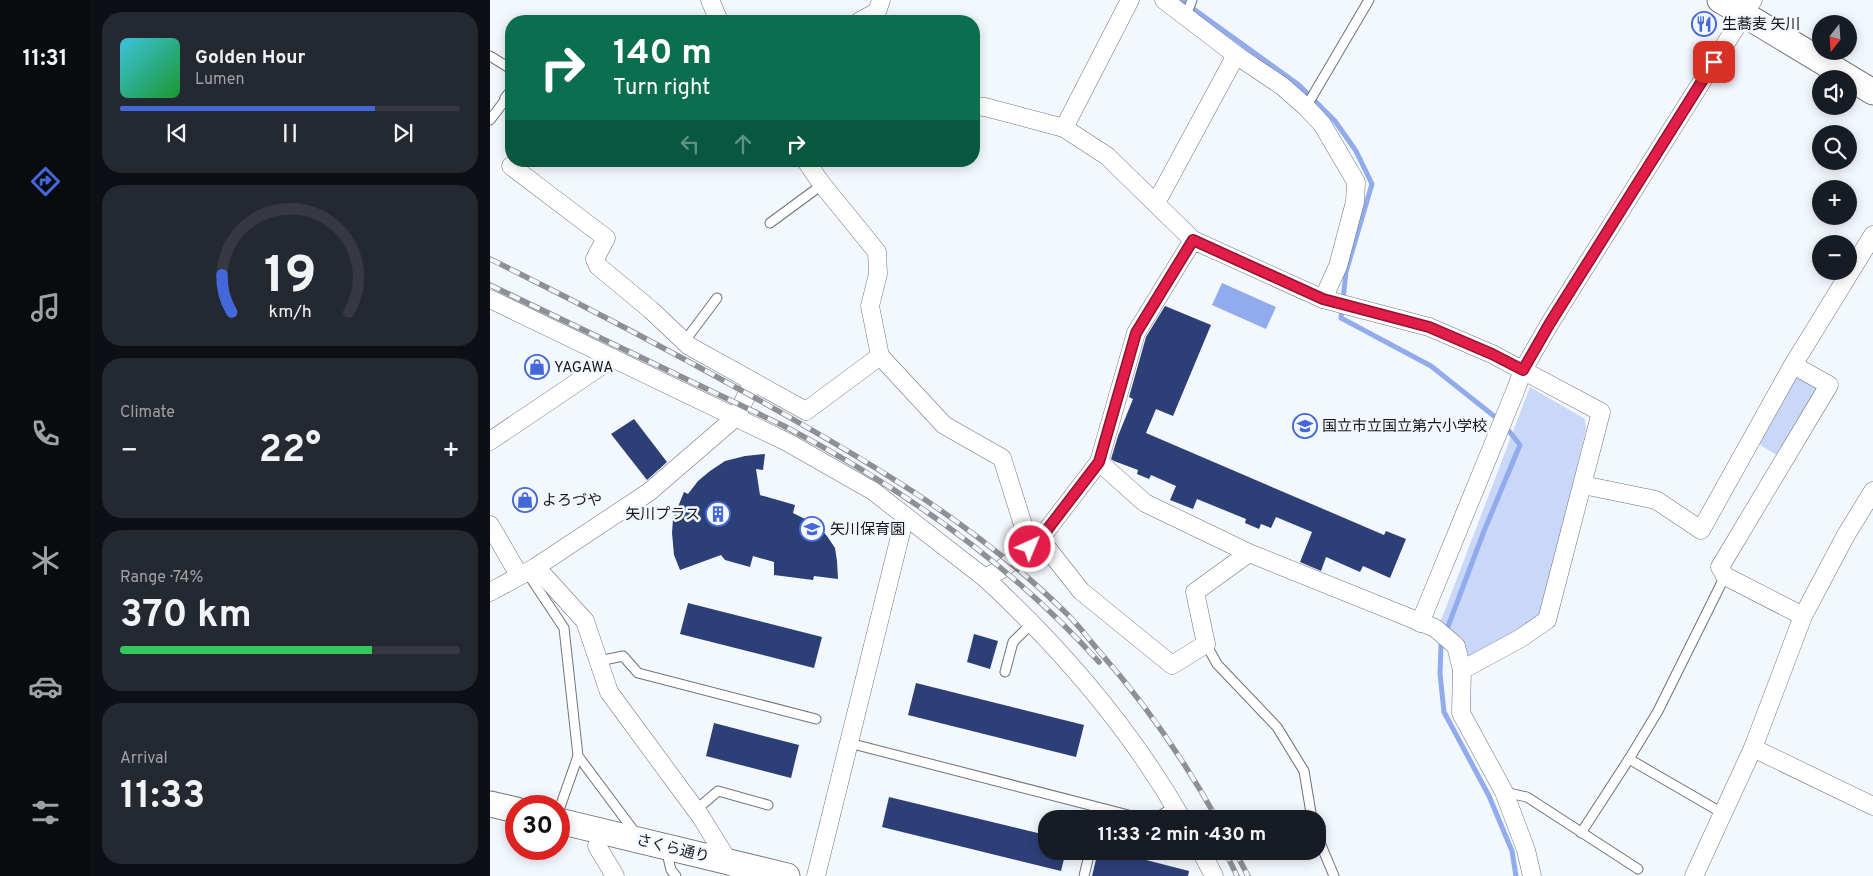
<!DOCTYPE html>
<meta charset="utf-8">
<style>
body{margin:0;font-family:Overpass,"Noto Sans JP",sans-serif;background:#242831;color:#f1f3f6;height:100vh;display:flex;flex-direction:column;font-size:19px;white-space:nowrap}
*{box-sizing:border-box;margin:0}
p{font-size:16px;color:#9ea1a6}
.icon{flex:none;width:28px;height:28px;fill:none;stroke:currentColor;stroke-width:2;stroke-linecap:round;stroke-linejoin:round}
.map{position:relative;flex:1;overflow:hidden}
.sheet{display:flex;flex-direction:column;gap:12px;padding:12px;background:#0d0f14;width:400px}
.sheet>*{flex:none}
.guide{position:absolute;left:15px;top:15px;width:475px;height:152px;border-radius:20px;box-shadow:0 2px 12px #0003;background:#0b6e4f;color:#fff;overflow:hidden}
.needle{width:32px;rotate:197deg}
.fabs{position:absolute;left:1322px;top:15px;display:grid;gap:10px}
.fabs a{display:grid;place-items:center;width:45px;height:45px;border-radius:50%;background:#171b24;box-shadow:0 2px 12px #0003;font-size:25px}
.speed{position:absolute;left:15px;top:795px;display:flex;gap:10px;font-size:25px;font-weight:700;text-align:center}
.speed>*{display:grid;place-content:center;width:65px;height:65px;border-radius:50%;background:#171b24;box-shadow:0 2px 12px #0003;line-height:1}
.speed .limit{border:8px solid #d22;background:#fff;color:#111}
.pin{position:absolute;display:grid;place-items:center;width:42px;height:42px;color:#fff;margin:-21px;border-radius:10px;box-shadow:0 2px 8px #0006}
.me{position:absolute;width:55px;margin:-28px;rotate:44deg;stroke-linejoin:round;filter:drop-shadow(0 0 4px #0008)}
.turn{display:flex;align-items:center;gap:18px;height:105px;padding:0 25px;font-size:22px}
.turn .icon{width:65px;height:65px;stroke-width:2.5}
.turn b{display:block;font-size:35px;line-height:42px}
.lanes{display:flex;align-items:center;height:48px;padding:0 25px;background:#0003;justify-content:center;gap:25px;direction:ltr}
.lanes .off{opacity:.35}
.big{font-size:38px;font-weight:700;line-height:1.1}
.sheet .card{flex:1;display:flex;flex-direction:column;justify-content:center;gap:8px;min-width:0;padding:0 18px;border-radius:20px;background:#242831}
.sheet .dial{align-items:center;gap:0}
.dial svg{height:130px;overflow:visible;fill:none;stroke:#363941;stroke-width:7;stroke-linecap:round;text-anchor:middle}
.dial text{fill:#f1f3f6;stroke:none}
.song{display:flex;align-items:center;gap:15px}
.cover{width:60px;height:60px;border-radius:8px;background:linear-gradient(135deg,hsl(190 70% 55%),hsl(130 70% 35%))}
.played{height:5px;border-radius:2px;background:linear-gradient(90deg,#4467d9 75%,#363941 75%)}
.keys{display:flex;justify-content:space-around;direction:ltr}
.heat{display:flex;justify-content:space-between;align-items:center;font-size:28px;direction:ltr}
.charge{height:8px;border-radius:4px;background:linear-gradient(90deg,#34c759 74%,#363941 0)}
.trip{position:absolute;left:548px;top:810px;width:288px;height:50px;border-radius:20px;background:#171b24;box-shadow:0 2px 12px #0003;font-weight:700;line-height:50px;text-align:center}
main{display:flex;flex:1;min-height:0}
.menu{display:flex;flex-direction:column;width:90px;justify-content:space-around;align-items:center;background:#090b0e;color:#9ea1a6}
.menu .icon{width:35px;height:35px}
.menu .selected{color:#4467d9}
.menu b{font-size:22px;color:#f1f3f6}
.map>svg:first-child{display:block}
</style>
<main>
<nav class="menu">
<b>11:31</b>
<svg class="icon selected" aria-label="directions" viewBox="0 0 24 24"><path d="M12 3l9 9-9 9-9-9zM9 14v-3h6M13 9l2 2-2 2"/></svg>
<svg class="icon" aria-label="music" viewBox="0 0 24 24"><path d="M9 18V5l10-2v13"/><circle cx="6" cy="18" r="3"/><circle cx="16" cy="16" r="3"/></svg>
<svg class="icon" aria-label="phone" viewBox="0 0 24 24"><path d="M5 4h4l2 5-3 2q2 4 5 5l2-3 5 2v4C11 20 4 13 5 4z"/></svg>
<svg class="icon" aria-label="climate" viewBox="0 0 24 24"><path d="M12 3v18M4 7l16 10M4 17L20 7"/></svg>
<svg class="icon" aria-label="car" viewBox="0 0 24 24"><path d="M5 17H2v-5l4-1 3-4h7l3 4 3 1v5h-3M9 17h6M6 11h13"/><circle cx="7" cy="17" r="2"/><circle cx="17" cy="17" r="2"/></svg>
<svg class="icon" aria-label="filters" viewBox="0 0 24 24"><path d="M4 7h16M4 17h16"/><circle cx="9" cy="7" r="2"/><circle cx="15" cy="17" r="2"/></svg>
</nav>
<section class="sheet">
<div class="card">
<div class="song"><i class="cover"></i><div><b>Golden Hour</b><p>Lumen</p></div></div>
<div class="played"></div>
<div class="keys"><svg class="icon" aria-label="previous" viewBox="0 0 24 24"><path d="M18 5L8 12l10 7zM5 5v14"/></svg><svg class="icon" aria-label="pause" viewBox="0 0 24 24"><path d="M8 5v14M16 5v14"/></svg><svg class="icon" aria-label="next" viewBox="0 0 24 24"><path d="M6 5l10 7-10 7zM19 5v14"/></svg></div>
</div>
<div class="card dial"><svg viewBox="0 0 100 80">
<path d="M14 69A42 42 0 1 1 86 69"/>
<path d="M14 69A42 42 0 0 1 8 46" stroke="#4467d9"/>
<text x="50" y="56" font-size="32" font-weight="700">19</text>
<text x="50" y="72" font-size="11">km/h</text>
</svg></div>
<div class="card"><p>Climate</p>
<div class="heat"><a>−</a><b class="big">22°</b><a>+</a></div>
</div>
<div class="card"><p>Range · 74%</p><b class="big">370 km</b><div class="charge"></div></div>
<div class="card"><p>Arrival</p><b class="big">11:33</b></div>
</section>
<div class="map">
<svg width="1383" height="876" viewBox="0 0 1383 876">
<rect width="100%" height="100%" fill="#f3f7fe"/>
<!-- green -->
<g fill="#c9d7f9">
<polygon points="1308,373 1330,385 1290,457 1267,443"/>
<polygon points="1040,387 1095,419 1096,429 1053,609 1049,618 975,663 973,639 950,623"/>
</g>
<!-- water -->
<polygon fill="#92abec" points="732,283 786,307 776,329 722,305"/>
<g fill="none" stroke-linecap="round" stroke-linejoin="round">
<!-- stream -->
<g stroke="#92abec" stroke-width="5">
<polyline points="691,0 809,85 845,121 866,151 882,184 856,272 851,318 941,366 1009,420"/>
<polyline points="1015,426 1030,445 994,531 951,645 950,674 954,712 999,796 1022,851 1026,876"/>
</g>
</g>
<!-- building -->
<g fill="#2c4077">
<polygon points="675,306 721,325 683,416 666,409 656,433 894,535 896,531 916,539 900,578 873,566 870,572 836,557 831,571 810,562 822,532 786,517 781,528 771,524 769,529 755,523 756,519 707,499 703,509 680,500 686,486 661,475 659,479 647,474 648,470 624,461 621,459 628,436 643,399 639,397 656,337"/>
<polygon points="144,419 177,462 157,480 121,434"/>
<polygon points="275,454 273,470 266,469 270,495 305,505 303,513 327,525 337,536 345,548 347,561 348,579 324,576 323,580 284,575 284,562 263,556 260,567 235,560 231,555 190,570 184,555 182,533 183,519 194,492 198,494 208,481 220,471 235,461 255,456"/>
<polygon points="198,603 332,637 324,668 190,634"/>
<polygon points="484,634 508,641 500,669 477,662"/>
<polygon points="426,683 594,725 586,757 418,715"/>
<polygon points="224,723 309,745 301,778 216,756"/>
<polygon points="399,797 556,835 556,851 576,851 571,871 392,827"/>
<polygon points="608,851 621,851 699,871 698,876 602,876"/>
</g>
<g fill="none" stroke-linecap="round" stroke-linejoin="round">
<defs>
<g id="lane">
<polyline points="696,16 702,0"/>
<polyline points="0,56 21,69"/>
<polyline points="21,90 15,98 21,104"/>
<polyline points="816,107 879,0"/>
<polyline points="0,120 16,99"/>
<polyline points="280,223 333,184"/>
<polyline points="194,342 227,298"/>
<polyline points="36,571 74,628 88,756 147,835"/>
<polyline points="716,644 727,664 787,727 814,771 822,819"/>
<polyline points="109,661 133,656 148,673 326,719"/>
<polyline points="515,672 523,642 542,623"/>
<polyline points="359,743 654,819"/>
<polyline points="1139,759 1234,814"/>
<polyline points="1014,792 1037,797 1148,869"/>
<polyline points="69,810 88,756"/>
<polyline points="206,810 228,791 278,805"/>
<polyline points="608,819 610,809"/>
<polyline points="665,819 685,806"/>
<polyline points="826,833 844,876"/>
<polyline points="1091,833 1139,759 1168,711 1235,576"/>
<polyline points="176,849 181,870 186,876"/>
<polyline points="594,876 600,851"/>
</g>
<g id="street">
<polyline points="220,0 229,21"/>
<polyline points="674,0 746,55 792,86 816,107 832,124 866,182 865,202 848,266 833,299"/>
<polyline points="370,21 387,12 391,0"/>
<polyline points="484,106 495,107 574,128 617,156 703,240"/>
<polyline points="574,128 640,0"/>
<polyline points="316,161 331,183 387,252 388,274 380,306 390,356 454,425 512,458 540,547"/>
<polyline points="21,166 116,238 105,259 108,266 161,310 199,346 316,411 390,356"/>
<polyline points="666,203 746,55"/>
<polyline points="0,299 297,442 383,491 495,578"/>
<polyline points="1303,365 1339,385 1230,567 1235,576 1313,616"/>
<polyline points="0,441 123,358"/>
<polyline points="609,462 646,333 703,240 833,299 939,327 1002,354 1111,412 1057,620 1031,638 972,670 971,713 1014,792 1036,850 1042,876"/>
<polyline points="1093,485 1166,500 1211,530 1303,365 1383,235"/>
<polyline points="0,525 29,575"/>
<path d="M549,539l-37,30 -17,9c77,71 145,150 197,241"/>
<polyline points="759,553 705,592 716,644 682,665 591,591 550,539 609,462 655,503 759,553 945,628 966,646 972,670"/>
<polyline points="46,567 95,621 119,692 211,817 242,867"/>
<polyline points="0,592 46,567 159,492 246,417 263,382"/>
<polyline points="930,623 1026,389 1033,370 1060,323 1263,0"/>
<polyline points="1263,748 1383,806"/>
<polyline points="113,831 107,846 125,876"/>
<polyline points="711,851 724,876"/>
<polyline points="326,876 415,516"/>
<polyline points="1204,876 1263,748 1313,616 1356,535 1383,491"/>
</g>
<g id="secondary">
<polyline points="1230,0 1383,92"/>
<polyline points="0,804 26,810"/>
<polyline points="69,821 297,876"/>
</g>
</defs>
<!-- lane casing -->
<use href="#lane" stroke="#6f737b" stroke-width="11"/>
<!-- street casing -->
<use href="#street" stroke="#6f737b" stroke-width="19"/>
<!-- secondary casing -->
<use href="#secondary" stroke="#6f737b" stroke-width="27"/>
<!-- lane -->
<use href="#lane" stroke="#fff" stroke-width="9"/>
<!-- street -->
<use href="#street" stroke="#fff" stroke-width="18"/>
<!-- secondary -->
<use href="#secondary" stroke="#fff" stroke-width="25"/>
<defs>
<g id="rail">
<path d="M0,259c87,43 173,88 258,135 112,62 224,127 316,217 13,12 23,26 34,39 46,52 85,108 119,169"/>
<path d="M0,285l294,141c117,61 226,137 315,236"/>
<polyline points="735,851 747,876"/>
<polyline points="745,851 758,876"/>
</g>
</defs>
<!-- rail casing -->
<use href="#rail" stroke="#8d9095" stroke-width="5.5"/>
<!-- rail -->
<use href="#rail" stroke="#f3f7fe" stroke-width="4" stroke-dasharray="11" stroke-linecap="butt"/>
</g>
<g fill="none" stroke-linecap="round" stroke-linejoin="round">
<defs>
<polyline id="route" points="540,547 550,539 609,462 646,333 703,240 833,299 939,327 1002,354 1033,370 1060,323 1224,62"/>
</defs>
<!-- route casing -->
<use href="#route" stroke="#92132f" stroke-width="12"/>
<!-- route -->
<use href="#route" stroke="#e11d48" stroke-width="9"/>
</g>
<!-- icons -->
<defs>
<symbol id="restaurant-ring" viewBox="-11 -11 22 22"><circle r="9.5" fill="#f3f7fe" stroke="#4467d9" stroke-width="1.5"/><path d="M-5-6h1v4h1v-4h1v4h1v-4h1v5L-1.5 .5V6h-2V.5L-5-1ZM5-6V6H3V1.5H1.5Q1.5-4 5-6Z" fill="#4467d9"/></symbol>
<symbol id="shop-ring" viewBox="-11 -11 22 22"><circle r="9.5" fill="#f3f7fe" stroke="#4467d9" stroke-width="1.5"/><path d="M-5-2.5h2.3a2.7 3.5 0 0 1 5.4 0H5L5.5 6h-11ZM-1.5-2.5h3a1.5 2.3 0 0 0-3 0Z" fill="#4467d9"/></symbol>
<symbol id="school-ring" viewBox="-11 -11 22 22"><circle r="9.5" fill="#f3f7fe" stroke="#4467d9" stroke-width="1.5"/><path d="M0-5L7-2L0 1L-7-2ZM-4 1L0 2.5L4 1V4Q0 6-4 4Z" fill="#4467d9"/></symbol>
<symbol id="building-ring" viewBox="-11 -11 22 22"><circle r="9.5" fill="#f3f7fe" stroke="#4467d9" stroke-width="1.5"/><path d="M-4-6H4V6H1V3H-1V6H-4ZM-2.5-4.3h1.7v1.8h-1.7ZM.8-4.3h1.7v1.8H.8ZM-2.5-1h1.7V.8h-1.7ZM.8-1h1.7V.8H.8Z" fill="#4467d9"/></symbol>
</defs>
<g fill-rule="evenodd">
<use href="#restaurant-ring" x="1200" y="10" width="28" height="28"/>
<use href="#shop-ring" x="33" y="353" width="28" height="28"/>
<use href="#school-ring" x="801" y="412" width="28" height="28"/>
<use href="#shop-ring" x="21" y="486" width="28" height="28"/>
<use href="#building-ring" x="214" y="500" width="28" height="28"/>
<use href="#school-ring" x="308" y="515" width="28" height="28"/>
</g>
<g text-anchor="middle" stroke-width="5" stroke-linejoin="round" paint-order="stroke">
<!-- poi labels -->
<g font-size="15" fill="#16181b" stroke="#f3f7fe" text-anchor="start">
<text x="1232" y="29">生蕎麦 矢川</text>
<text x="64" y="372">YAGAWA</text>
<text x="832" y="431">国立市立国立第六小学校</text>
<text x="52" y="505">よろづや</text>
<text x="210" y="519" text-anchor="end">矢川プラス</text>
<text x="340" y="534">矢川保育園</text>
</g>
<!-- street labels -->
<g font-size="15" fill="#16181b" stroke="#f3f7fe">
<text transform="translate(183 848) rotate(14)" y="5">さくら通り</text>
</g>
</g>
</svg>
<div class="fabs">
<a><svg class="needle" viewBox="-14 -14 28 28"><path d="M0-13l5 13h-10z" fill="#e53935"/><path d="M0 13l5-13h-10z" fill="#9ea1a6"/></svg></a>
<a><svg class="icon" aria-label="sound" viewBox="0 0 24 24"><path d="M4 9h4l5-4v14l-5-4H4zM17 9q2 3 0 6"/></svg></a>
<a><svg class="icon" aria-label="search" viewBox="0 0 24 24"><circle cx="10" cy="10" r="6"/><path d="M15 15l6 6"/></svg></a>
<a>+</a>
<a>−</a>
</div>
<div class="speed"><div class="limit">30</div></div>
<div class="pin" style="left:1224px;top:62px;background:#d93025"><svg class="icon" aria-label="arrive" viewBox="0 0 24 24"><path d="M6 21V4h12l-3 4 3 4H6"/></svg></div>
<svg class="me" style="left:540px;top:547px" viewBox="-20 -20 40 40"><circle r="17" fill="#e11d48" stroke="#fff" stroke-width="3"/><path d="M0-11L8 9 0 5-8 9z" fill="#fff"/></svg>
<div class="trip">11:33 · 2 min · 430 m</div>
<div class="guide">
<div class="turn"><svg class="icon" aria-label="right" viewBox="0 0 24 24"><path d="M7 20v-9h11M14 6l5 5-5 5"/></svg><div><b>140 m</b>Turn right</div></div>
<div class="lanes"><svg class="icon off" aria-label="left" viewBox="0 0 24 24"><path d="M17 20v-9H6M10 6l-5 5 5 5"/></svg><svg class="icon off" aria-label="ahead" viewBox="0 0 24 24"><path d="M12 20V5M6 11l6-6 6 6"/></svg><svg class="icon" aria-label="right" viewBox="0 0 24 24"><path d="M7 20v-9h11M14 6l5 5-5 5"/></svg></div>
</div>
</div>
</main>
